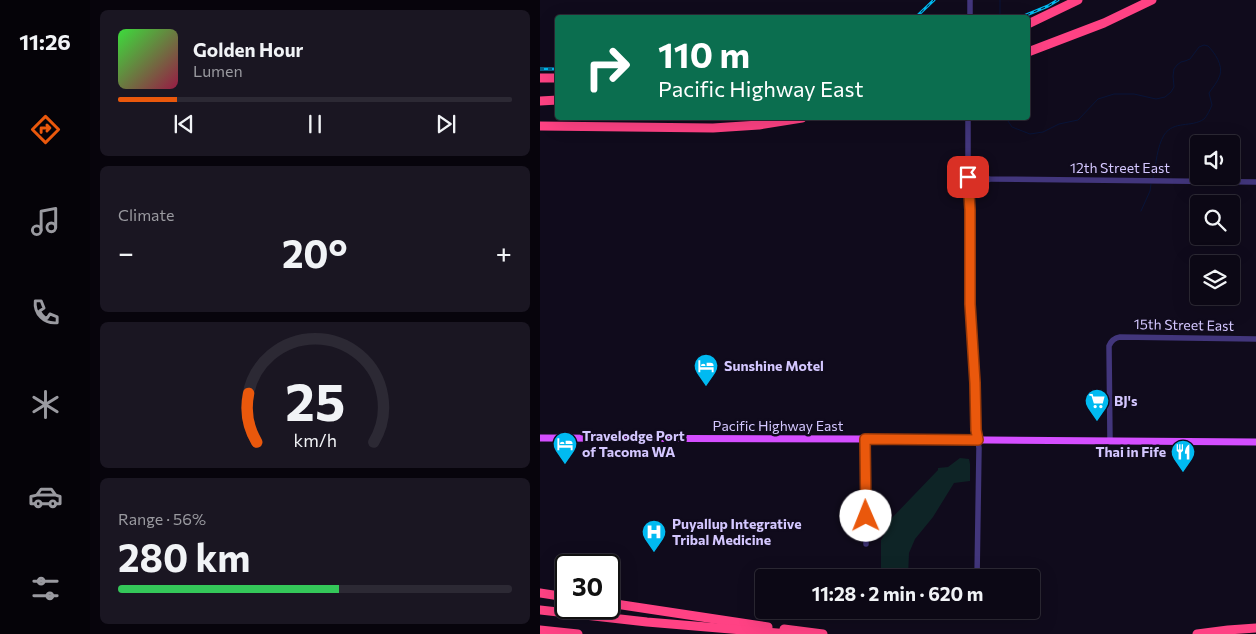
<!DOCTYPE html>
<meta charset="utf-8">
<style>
body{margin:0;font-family:Commissioner,sans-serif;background:#1a1622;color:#f1f3f6;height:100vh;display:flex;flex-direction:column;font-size:19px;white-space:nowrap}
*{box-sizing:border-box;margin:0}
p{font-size:16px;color:#9a9aa0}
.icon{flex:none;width:28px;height:28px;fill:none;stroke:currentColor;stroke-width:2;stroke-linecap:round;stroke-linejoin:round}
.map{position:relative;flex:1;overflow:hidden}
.drawer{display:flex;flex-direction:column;gap:10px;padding:10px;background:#07040c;width:450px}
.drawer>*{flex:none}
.guide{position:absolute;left:15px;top:15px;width:475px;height:105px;border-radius:5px;box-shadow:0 5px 20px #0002,0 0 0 1px #2c2934;background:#0b6e4f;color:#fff;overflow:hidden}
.tools{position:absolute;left:650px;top:135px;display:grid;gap:10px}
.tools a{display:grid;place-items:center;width:50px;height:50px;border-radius:5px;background:#0c0815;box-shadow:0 5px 20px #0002,0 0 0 1px #2c2934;font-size:25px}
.speed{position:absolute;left:15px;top:554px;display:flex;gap:10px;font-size:25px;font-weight:700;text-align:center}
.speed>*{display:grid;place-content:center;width:65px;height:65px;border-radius:50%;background:#0c0815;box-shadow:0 5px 20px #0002,0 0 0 1px #2c2934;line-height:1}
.speed .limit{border:2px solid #111;border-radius:8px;background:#fff;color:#111}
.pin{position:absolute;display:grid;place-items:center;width:42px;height:42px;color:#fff;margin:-21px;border-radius:10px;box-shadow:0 2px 8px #0006}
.me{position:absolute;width:55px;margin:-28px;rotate:359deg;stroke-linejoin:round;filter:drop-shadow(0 0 4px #0008)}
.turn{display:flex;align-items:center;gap:18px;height:105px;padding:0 20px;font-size:22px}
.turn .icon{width:65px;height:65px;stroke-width:2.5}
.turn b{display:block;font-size:35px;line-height:42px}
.big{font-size:38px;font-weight:700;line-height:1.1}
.drawer .card{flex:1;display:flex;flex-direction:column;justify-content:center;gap:8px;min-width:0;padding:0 18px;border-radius:8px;background:#1a1622}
.drawer .dial{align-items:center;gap:0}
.dial svg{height:130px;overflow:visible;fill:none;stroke:#2c2934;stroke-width:7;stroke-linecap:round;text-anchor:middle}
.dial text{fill:#f1f3f6;stroke:none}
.song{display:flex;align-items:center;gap:15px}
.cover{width:60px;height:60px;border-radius:8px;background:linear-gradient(135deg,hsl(120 70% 55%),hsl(340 70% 35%))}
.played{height:5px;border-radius:2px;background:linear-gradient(90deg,#ea580c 15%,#2c2934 15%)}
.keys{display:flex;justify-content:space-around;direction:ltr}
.heat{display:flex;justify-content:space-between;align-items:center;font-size:28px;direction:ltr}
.charge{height:8px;border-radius:4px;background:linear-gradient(90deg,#34c759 56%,#2c2934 0)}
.trip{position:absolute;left:215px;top:569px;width:285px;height:50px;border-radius:5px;background:#0c0815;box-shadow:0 5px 20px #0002,0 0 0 1px #2c2934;font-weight:700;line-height:50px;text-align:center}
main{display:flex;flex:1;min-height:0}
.menu{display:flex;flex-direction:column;width:90px;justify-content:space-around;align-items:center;background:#050308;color:#9a9aa0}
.menu .icon{width:35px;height:35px}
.menu .selected{color:#ea580c}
.menu b{font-size:22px;color:#f1f3f6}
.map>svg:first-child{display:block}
</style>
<main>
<nav class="menu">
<b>11:26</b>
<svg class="icon selected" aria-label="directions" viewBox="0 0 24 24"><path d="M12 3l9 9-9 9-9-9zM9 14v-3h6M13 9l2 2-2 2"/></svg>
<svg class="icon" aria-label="music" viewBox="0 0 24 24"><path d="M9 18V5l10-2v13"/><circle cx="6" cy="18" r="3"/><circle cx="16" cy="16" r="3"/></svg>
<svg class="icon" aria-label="phone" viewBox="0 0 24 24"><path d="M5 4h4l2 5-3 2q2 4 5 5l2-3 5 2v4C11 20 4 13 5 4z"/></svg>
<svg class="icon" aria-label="climate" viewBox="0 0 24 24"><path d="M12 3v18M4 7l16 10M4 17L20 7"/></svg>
<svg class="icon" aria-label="car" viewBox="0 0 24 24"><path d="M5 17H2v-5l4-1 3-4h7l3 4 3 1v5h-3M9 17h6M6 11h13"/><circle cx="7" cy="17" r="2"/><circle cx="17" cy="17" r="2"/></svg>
<svg class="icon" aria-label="filters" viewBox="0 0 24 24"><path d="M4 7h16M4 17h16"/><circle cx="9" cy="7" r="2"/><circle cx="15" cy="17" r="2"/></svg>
</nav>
<section class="drawer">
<div class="card">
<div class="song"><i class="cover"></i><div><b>Golden Hour</b><p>Lumen</p></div></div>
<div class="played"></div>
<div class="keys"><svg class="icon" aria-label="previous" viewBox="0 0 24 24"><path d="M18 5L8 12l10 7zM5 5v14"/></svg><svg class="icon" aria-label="pause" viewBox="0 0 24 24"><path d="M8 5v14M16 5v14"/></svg><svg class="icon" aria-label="next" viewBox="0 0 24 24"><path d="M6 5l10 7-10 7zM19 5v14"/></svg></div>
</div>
<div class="card"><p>Climate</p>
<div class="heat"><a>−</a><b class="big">20°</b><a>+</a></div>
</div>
<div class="card dial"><svg viewBox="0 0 100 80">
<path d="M14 69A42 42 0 1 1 86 69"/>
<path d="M14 69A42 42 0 0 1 9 39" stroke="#ea580c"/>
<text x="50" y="56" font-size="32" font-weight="700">25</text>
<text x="50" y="72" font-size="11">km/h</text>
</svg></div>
<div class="card"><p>Range · 56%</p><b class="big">280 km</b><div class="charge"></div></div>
</section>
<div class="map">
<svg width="716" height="634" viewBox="0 0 716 634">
<rect width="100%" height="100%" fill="#100b1c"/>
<!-- green -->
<polygon fill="#0e2426" points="420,458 429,459 430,464 430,481 414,483 393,517 375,539 369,553 368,577 341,577 341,540 348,529 349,521 398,470 398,468 408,467"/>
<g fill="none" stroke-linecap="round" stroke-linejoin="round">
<!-- stream -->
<g stroke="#081438" stroke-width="1">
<polyline points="460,17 460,0"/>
<path d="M466,118l6,9 18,7 13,-2 16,-8 19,-4 20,-21 16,-5h20l22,5 9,-2 6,-5 3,-5 -1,-11 1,-7 3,-4 4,-3 4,-1 5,-2 9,-12 5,-2 4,1c7,7 15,19 12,29 -2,7 -8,13 -11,18l3,12c-2,5 -5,11 -8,14 -13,9 -30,1 -40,16 -7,12 -8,29 -11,43"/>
<polyline points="601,211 610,191 611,184"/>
</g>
<!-- minor -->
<g stroke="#42367c" stroke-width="5.5">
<polyline points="430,0 430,18"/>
<polyline points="428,118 428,177 430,210 431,254 431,304 435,383 436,430 439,448 437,578"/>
<polyline points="428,177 450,179 716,182"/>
<polyline points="428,187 448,180"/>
<polyline points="325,439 326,544"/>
<path d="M570,441l-1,-95c2,-5 5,-8 11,-9l136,2"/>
</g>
<!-- major -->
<polyline stroke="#d44eff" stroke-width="7" points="0,438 325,439 716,442"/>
<!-- highway -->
<g stroke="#ff4284" stroke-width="9">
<polyline points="488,24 538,0"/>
<polyline points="488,52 564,23 612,0"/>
<polyline points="0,78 18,78"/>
<polyline points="0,101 18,100"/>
<polyline points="0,126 173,128 219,125 262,118"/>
<polyline points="0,593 26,597"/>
<polyline points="69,603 228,627"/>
<polyline points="0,610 107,622 250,634"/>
<polyline points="244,629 283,634"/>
<polyline points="0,630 38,634"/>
<polyline points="657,634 688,630 716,628"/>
</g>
<defs>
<g id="rail">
<polyline points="375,18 394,0"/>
<polyline points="479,18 508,6 518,0"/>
<polyline points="0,69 18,69"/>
</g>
</defs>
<!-- rail casing -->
<use href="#rail" stroke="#00baf1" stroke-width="3"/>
<!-- rail -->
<use href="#rail" stroke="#100b1c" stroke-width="1" stroke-dasharray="4" stroke-linecap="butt"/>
</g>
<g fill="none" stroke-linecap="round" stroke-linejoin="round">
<defs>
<polyline id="route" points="326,516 325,439 438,440 436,430 435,383 430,304 430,210 428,177"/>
</defs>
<!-- route casing -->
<use href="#route" stroke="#983908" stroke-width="12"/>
<!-- route -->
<use href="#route" stroke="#ea580c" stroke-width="9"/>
</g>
<!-- icons -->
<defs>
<symbol id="hotel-pin" viewBox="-11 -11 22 30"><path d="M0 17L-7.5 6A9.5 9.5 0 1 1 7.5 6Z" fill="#00baf1" stroke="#100b1c"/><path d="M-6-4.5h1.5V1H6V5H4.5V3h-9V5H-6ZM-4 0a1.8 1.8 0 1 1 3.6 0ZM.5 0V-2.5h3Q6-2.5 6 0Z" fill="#fff"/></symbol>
<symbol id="supermarket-pin" viewBox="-11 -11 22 30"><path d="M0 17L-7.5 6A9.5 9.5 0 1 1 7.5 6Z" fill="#00baf1" stroke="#100b1c"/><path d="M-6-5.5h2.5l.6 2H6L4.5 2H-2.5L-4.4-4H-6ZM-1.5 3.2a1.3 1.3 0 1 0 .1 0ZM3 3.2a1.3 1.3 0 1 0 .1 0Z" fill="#fff"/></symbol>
<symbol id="restaurant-pin" viewBox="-11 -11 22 30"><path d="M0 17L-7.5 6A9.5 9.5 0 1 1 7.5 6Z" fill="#00baf1" stroke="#100b1c"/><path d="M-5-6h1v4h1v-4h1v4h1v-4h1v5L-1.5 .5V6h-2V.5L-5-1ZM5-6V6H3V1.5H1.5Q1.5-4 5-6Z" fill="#fff"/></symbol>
<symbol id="hospital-pin" viewBox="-11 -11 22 30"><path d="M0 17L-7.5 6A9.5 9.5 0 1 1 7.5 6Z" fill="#00baf1" stroke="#100b1c"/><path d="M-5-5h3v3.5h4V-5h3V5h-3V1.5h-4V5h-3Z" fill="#fff"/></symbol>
</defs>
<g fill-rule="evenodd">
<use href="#hotel-pin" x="152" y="352" width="28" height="38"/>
<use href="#supermarket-pin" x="543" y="387" width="28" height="38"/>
<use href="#hotel-pin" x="11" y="430" width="28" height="38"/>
<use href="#restaurant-pin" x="629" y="438" width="28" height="38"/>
<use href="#hospital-pin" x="100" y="518" width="28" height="38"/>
</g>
<g text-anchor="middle" stroke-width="5" stroke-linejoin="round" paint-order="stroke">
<!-- street labels -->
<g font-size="14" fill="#d4c7ff" stroke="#100b1c">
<text x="580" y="173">12th Street East</text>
<text transform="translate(644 325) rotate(1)" y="5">15th Street East</text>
<text x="238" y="431">Pacific Highway East</text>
</g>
<!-- poi labels -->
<g font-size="14" font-weight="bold" fill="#d4c7ff" stroke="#100b1c" text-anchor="start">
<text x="184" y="371">Sunshine Motel</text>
<text x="574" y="406">BJ's</text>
<text x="42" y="441">Travelodge Port<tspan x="42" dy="16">of Tacoma WA</tspan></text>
<text x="626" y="457" text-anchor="end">Thai in Fife</text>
<text x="132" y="529">Puyallup Integrative<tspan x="132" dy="16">Tribal Medicine</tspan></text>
</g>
</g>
</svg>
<div class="tools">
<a><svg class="icon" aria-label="sound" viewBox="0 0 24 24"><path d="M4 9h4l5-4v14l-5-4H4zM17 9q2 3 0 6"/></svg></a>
<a><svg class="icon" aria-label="search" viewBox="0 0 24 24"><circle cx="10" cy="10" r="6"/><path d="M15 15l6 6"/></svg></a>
<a><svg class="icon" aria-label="layers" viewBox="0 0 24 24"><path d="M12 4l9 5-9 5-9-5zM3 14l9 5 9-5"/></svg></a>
</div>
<div class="speed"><div class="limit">30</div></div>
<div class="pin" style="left:428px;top:177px;background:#d93025"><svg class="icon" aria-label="arrive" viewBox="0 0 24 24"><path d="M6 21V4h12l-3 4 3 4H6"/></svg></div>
<svg class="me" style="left:326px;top:516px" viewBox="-20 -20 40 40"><circle r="19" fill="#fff"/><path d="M0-13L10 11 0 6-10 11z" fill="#ea580c"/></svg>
<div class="trip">11:28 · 2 min · 620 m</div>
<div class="guide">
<div class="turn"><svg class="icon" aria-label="right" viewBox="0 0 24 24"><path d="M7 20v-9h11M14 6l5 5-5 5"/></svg><div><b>110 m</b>Pacific Highway East</div></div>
</div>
</div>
</main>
